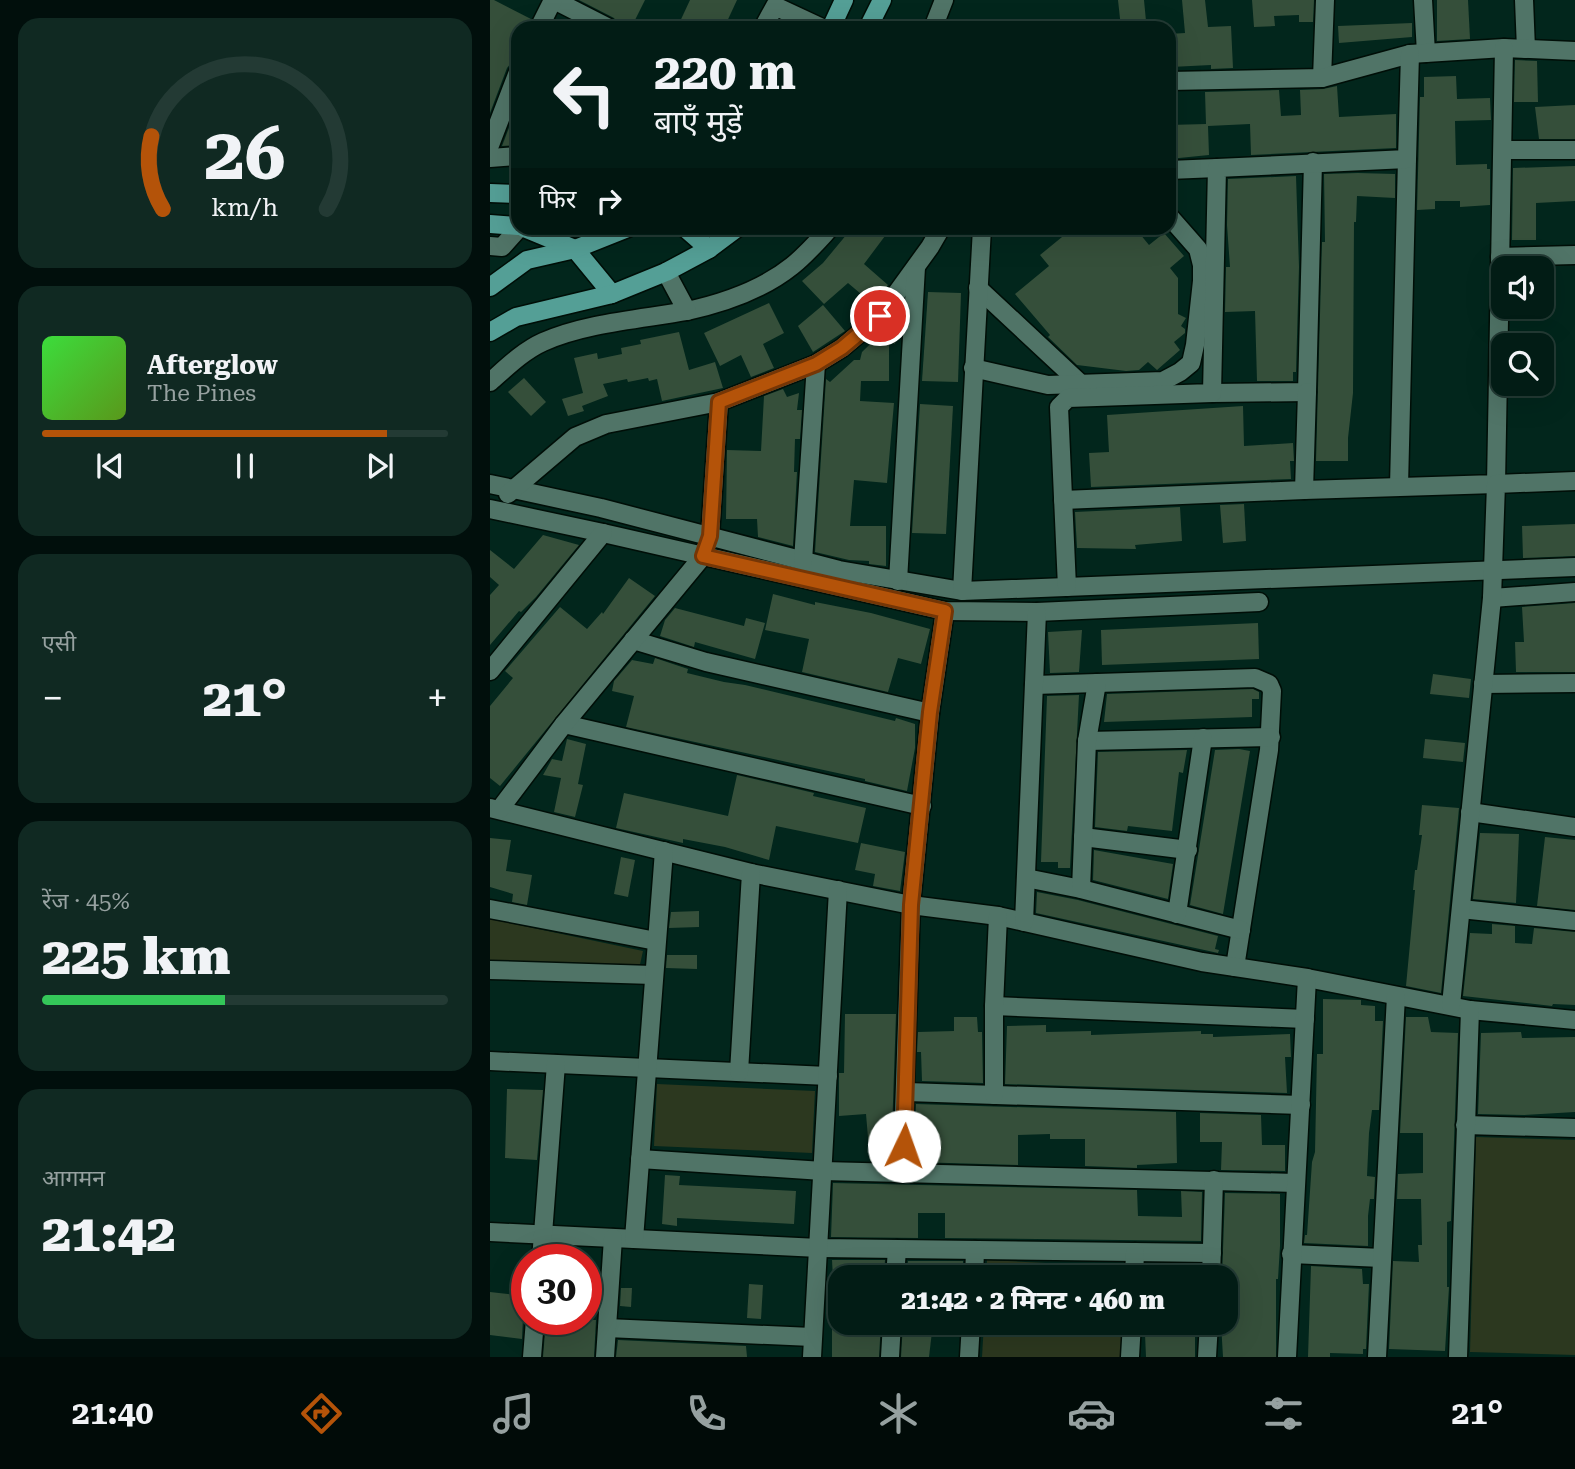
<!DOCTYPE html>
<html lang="hi">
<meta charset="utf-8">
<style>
body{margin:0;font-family:"Roboto Serif","Noto Sans Devanagari",serif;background:#102922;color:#f1f3f6;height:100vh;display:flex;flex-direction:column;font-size:26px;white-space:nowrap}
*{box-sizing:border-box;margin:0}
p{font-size:23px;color:#96a1a0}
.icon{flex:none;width:38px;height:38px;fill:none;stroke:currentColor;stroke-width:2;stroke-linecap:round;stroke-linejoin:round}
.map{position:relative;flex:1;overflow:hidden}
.sheet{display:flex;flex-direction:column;gap:18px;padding:18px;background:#010f0c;width:490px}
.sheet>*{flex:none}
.top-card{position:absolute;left:21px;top:21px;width:665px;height:214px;border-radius:21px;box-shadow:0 7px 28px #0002,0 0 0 2px #233a34;background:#021c15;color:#f1f3f6;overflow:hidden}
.fabs{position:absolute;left:1001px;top:256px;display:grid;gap:14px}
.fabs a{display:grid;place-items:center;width:63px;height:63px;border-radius:14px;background:#021c15;box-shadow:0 7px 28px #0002,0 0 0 2px #233a34;font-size:35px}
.speed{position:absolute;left:21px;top:1244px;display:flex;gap:14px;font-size:35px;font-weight:700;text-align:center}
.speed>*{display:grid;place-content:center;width:91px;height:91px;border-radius:50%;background:#021c15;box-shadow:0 7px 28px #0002,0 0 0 2px #233a34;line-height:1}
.speed .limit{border:10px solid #d22;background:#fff;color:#111}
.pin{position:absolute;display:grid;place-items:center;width:60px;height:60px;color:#fff;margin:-30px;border:4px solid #fff;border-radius:50%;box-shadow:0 2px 7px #0007}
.me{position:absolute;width:77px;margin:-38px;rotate:3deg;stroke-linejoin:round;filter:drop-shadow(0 0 5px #0008)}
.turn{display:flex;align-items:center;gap:24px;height:147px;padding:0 28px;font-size:32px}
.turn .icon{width:91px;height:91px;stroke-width:2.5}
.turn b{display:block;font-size:49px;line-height:60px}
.then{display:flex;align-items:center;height:66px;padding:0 28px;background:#0003;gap:14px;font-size:26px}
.big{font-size:52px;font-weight:800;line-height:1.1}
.sheet .card{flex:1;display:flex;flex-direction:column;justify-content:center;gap:10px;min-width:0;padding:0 24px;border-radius:21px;background:#102922}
.sheet .dial{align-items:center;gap:0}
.dial svg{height:182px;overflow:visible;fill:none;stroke:#233a34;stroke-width:7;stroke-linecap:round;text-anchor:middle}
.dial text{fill:#f1f3f6;stroke:none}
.song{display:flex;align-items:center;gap:21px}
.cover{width:84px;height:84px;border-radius:10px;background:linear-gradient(135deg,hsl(120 70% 55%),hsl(90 70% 35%))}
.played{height:7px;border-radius:4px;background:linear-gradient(90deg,#b45309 85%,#233a34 85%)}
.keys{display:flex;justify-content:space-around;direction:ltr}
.heat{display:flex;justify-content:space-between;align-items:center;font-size:38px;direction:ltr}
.charge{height:10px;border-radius:5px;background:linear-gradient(90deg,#34c759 45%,#233a34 0)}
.trip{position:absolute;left:338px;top:1265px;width:410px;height:70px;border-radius:21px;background:#021c15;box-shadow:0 7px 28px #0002,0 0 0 2px #233a34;font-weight:800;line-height:70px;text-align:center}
.tabs{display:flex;height:112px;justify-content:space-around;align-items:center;background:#010b08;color:#96a1a0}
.tabs .icon{width:49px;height:49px}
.tabs .active{color:#b45309}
.tabs b{font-size:32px;color:#f1f3f6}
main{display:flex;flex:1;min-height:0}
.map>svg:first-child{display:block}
</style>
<main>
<section class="sheet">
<div class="card dial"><svg viewBox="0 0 100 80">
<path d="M14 69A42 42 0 1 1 86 69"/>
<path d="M14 69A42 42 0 0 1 9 37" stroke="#b45309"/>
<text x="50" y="56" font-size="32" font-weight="700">26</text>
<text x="50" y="72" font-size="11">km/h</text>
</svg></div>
<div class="card">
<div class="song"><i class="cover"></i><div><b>Afterglow</b><p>The Pines</p></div></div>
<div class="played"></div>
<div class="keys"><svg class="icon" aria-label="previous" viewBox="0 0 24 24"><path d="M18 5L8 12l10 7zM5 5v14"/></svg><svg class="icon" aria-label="pause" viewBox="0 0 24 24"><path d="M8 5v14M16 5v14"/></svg><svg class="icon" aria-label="next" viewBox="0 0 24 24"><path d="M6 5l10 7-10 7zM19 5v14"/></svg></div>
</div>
<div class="card"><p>एसी</p>
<div class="heat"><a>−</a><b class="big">21°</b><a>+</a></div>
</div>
<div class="card"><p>रेंज · 45%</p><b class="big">225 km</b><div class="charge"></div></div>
<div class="card"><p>आगमन</p><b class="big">21:42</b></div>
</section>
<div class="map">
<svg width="1085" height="1357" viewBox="0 0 1085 1357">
<rect width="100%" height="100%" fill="#02261c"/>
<!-- green -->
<g fill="#2c381f">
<polygon points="0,919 153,951 149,969 0,962"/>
<polygon points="167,1084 325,1091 322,1153 164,1146"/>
<polygon points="986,1137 1085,1140 1085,1355 980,1352"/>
<polygon points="497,1260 637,1267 637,1277 496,1278"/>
<polygon points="494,1323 634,1323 632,1357 492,1357"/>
</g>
<!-- building -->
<g fill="#354f3a">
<polygon points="0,0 4,0 41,19 38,28 28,28 28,61 21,63 17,68 0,113"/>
<polygon points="89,0 155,0 141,28 130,27 124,18"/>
<polygon points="200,0 247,0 234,28 187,28"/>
<polygon points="628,0 654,0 656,21 646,22 648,28 631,28"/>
<polygon points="692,0 715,0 718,27 741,26 743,68 721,69 721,65 681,67 679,34 695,33"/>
<polygon points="762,0 824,0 823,22 809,22 809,15 784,16 785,26 764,27"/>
<polygon points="947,0 978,0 980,39 947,41"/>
<polygon points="922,23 922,37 849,43 848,26"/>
<polygon points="1025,60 1047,61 1048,102 1024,102"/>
<polygon points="966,76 967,99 1000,98 1001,120 965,121 966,165 997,164 997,169 1000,169 1000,205 970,207 970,201 945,201 945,209 927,210 930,97 934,97 934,77"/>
<polygon points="847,86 849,117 906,114 906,148 761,155 760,124 718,126 719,155 679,159 679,125 716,124 715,92 789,90 791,116 811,115 810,90 833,89"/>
<polygon points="28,104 28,145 12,146"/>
<polygon points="1085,105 1085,139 1049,139 1045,107"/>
<polygon points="1085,166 1085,201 1046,203 1046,240 1022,240 1023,168"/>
<polygon points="868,173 905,174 905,198 867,196 866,222 864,222 863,393 858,438 858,461 826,461 832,242 835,242 834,174"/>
<polygon points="806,176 809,267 806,372 803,372 803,381 767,381 765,311 735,312 736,267 740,267 737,225 738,179"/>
<polygon points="362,228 401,228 374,264 398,285 384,305 358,283 334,304 312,281 333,263"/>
<polygon points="583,228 645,228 659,245 674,233 694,256 680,268 688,278 688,314 696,318 691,326 695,329 695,333 684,342 690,350 667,370 658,362 649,370 636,371 587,365 558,337 560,335 525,294 559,266 550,255"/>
<polygon points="438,292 471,293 468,382 432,381"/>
<polygon points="279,303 294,333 273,344 284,368 261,377 251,355 230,366 214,333"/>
<polygon points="333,305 355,331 323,352 308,326"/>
<polygon points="411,314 405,344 399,341 399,381 371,381 370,401 404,403 397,483 364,480 360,526 396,526 396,566 379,564 379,561 359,560 325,552 336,379 340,382 364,360 370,360 372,352"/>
<polygon points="189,332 199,370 225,362 233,388 172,401 167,379 159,381 158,378 138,382 137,379 113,384 118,396 92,406 94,411 78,416 72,399 93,393 84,358 107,353 108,359 132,354 131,348 151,344 150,340"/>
<polygon points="34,378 56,402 41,416 18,392"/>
<polygon points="293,389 297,397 309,393 307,410 312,410 310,439 305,439 304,472 307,472 303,546 268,537 267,519 236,519 237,450 271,451 274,396"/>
<polygon points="430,404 463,406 456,534 422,533"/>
<polygon points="753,406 754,446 803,443 804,461 800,461 801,479 601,487 599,453 619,452 617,415"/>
<polygon points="754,504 756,541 733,543 730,505"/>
<polygon points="690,507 692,541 645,545 646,549 587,548 585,512"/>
<polygon points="1085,524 1085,556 1033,558 1032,526"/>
<polygon points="53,535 89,545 46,597 31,612 29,611 0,645 0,595 9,585 0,577 0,550 24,569"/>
<polygon points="139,578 165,596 10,786 0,778 0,706 23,678 15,671 70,607 97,629 112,612 113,614"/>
<polygon points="283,594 325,605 325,602 381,613 440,629 431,664 408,658 398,692 312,672 319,639 275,630"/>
<polygon points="1085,603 1085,672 1026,672 1025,642 1034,642 1032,607"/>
<polygon points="185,608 254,626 256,618 275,623 265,659 205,642 204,647 170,636 175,620"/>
<polygon points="768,623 769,659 612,665 611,630"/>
<polygon points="592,630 589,672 560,673 558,632"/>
<polygon points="165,658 198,669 197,673 234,682 255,685 405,721 406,718 425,724 425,748 417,791 375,781 375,779 136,727 144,696 122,691 124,681 142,660 163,664"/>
<polygon points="943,674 981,679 979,698 940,694"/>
<polygon points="763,689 769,692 769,699 762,699 762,717 614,722 617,694"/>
<polygon points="589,695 580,868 568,868 568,862 551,862 557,696"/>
<polygon points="77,739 96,744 88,784 93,785 85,817 64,812 71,778 53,775 62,759 72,761"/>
<polygon points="935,739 975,743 973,762 933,758"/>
<polygon points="749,749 760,751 733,914 700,905 725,750"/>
<polygon points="697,750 693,773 689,772 682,831 638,826 637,831 605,827 608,752"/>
<polygon points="247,775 324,793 323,796 376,808 368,843 286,826 279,860 235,847 193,839 193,843 126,828 134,793 238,816"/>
<polygon points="932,805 969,808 951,993 916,986 925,890 923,890 925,870 927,870 932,835 929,835"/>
<polygon points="990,833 1029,834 1026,903 983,899"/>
<polygon points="1055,837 1085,840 1085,910 1047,906"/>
<polygon points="0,838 21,840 16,871 42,875 37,905 22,902 23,894 0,887"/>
<polygon points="371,843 415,852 410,891 383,886 385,874 365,870"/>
<polygon points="604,850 683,864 678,899 603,880"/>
<polygon points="131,857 145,860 138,897 124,894"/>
<polygon points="547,892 588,900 728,936 725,949 729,950 728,953 546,913"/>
<polygon points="209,911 209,927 179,928 181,912"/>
<polygon points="1002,924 1025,926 1025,943 1042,944 1044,928 1085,932 1085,1005 1063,1004 1062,1006 973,996 980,933 1002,934"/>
<polygon points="177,955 207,955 207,969 176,968"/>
<polygon points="833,999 871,1000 871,1005 885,1006 885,1021 893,1021 889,1110 882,1110 879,1133 877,1176 885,1177 884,1199 880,1199 878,1216 878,1246 814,1243 815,1235 817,1235 822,1162 825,1152 827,1054 833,1054"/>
<polygon points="355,1014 406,1014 401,1161 380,1161 376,1114 349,1116 349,1073 354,1073"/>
<polygon points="464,1017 487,1017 488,1032 492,1032 493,1083 432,1081 431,1052 427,1052 428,1032 464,1031"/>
<polygon points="916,1017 938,1017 941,1032 968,1033 961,1221 957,1222 957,1287 959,1287 955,1351 899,1349 903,1261 929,1262 928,1245 932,1245 931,1199 907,1199 908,1174 933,1173 933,1133 910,1133"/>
<polygon points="556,1025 556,1032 601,1031 601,1035 711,1031 711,1034 723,1034 723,1037 800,1034 801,1057 795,1057 797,1093 515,1084 517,1026"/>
<polygon points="1031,1032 1032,1038 1085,1037 1085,1112 1034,1115 988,1114 991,1033"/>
<polygon points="17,1089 53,1090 47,1160 15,1158"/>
<polygon points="426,1104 686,1112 687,1163 647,1165 647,1168 595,1166 595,1139 560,1139 560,1134 528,1135 528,1165 424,1162"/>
<polygon points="710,1113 771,1115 772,1145 795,1145 795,1171 731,1170 732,1142 710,1142"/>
<polygon points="175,1175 190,1176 189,1185 306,1191 304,1224 187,1218 187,1226 172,1224"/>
<polygon points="343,1183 647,1190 648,1216 692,1217 691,1191 712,1192 711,1241 455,1238 455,1213 428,1213 428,1238 341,1237"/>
<polygon points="735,1193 790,1194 790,1246 788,1279 786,1279 786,1357 733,1357 731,1323 735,1323 735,1278 732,1278"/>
<polygon points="342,1260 395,1260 394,1278 343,1278"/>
<polygon points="418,1261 473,1261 473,1278 416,1278"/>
<polygon points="656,1264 710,1264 710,1278 655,1278"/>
<polygon points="821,1266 872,1269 873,1284 879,1284 876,1349 873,1349 873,1354 840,1353 840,1357 818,1357"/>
<polygon points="259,1284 273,1285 271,1319 257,1318"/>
<polygon points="131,1288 142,1288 141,1307 130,1306"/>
<polygon points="0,1292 34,1296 32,1339 0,1335"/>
<polygon points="56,1320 106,1320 104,1357 53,1357"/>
<polygon points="342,1323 391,1323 389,1357 342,1357"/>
<polygon points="413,1323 443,1323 439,1357 411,1357"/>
<polygon points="677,1323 705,1323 705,1357 656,1357 655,1334 677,1333"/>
<polygon points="128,1340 256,1346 257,1357 126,1357"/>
</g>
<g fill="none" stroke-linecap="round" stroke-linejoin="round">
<defs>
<g id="minor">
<polyline points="64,0 119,28"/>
<polyline points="933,0 936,53"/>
<polyline points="1034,0 1036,49"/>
<polyline points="49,28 63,0"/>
<polyline points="273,28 285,6 332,28"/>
<polyline points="443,28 454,0"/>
<polyline points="832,78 835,0"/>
<polyline points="679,81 832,78 920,54 1014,48 1085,51"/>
<polyline points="0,145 28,72"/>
<polyline points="1013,150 1085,150"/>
<polyline points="0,158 28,156"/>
<polyline points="679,170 727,168"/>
<polyline points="0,246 12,247 29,228"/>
<polyline points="1010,257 1085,255"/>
<polyline points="488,288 590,383"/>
<path d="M197,311c37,-8 75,-21 105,-45 14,-11 26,-25 38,-38"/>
<polyline points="483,368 558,385 673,381 690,372 701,363 705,345 712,281 712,265 708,249 679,216"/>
<path d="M0,382c16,-14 33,-31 53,-40 42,-19 99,-23 144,-31l-21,-39"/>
<polyline points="722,393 817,392 823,162"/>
<polyline points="0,484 111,508 349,570 472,591 1085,567"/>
<polyline points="909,486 917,159"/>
<polyline points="814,490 1006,484 1014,48"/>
<polyline points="18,494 85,437 116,424 229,402 326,364 352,348 390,316 440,247 451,228"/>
<polyline points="573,500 814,490 817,392"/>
<polyline points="0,509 113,533 455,611 547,612 769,602"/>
<polyline points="313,561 326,364"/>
<polyline points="408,581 426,267"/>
<polyline points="577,587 569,407 578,398 722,393 727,168 917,159 920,54"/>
<polyline points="472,591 492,228"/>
<polyline points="1002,598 1085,592"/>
<polyline points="143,640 216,662 440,713"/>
<polyline points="0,671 113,533"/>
<polyline points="993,684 1085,683"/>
<polyline points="544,685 765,678 779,684 782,691 779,750 745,967"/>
<polyline points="74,724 432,806"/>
<polyline points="597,741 781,737"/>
<polyline points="0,808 261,873 421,905 508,916 712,962 817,978 980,1010 1085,1020"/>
<polyline points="10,809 74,724 213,556 220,536 229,402"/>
<polyline points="980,812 1085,827"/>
<polyline points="593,837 698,850"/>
<polyline points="536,878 591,889 751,930"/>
<polyline points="591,889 597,741 607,683"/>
<polyline points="0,909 166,941"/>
<polyline points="971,909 1085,921"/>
<polyline points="687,914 713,738"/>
<polyline points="534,922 547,612"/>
<polyline points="0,970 163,975"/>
<polyline points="961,1005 1002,598 1006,484 1085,481"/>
<polyline points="504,1006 815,1019"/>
<polyline points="0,1061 338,1076"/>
<polyline points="249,1072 261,873"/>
<polyline points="417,1092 811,1105"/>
<polyline points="504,1095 504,1006 508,916"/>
<polyline points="975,1125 1085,1128"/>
<polyline points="150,1159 333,1171 805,1183"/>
<polyline points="412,1173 421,905 440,713 455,611"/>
<polyline points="0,1232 329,1248 722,1253"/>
<polyline points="144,1239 174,851"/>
<polyline points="801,1254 892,1258"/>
<polyline points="51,1260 66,1064"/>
<polyline points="405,1278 407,1249"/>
<polyline points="484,1278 485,1250"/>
<polyline points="644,1278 645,1252"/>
<polyline points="721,1278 724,1180"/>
<polyline points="117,1328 322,1337"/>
<polyline points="42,1357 45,1320"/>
<polyline points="115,1357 123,1238"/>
<polyline points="322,1357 348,890"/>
<polyline points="400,1357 402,1323"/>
<polyline points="479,1357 481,1323"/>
<polyline points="640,1357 642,1323"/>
<polyline points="717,1357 719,1323"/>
<polyline points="797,1357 817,978"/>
<polyline points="887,1357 906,996"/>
<polyline points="968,1357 980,1010"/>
</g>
<g id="major">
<polyline points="341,28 354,0"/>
<polyline points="378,28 392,0"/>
<polyline points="0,193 28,194"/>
<polyline points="0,224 28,226"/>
<polyline points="34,228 85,249 122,294 176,272 219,249 195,228"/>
<polyline points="219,249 247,228"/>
<polyline points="0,287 37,260 85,249 138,228"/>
<polyline points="0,332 26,317 122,294"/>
</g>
</defs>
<!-- minor casing -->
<use href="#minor" stroke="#000e07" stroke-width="21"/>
<!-- major casing -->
<use href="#major" stroke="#000e07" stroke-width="21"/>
<!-- minor -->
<use href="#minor" stroke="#507467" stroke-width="18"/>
<!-- major -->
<use href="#major" stroke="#549f96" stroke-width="18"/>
</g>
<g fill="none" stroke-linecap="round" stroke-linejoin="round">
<defs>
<polyline id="route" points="390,316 352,348 326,364 229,402 220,536 213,556 455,611 440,712 421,905 414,1146"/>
</defs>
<!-- route casing -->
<use href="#route" stroke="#753606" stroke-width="18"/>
<!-- route -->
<use href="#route" stroke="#b45309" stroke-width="12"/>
</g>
</svg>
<div class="fabs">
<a><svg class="icon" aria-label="sound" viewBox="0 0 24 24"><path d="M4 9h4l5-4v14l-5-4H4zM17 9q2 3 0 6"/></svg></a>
<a><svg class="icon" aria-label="search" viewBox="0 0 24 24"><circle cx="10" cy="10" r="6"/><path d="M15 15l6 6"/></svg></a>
</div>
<div class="speed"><div class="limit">30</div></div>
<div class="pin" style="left:390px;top:316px;background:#d93025"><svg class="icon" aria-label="arrive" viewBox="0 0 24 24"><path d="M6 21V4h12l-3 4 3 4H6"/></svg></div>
<svg class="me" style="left:414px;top:1146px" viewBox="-20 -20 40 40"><circle r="19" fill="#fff"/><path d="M0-13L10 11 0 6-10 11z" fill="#b45309"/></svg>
<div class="trip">21:42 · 2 मिनट · 460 m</div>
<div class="top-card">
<div class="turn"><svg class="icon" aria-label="left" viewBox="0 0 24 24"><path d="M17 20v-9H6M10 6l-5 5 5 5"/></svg><div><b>220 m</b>बाएँ मुड़ें</div></div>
<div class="then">फिर<svg class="icon" aria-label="right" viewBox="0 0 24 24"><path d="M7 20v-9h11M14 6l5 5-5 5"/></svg></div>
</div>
</div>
</main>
<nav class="tabs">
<b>21:40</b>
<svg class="icon active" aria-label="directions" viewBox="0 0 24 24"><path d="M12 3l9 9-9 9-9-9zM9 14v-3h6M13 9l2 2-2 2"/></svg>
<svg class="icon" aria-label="music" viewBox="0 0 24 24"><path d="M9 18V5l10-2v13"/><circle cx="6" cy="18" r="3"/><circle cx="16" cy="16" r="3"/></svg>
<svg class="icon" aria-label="phone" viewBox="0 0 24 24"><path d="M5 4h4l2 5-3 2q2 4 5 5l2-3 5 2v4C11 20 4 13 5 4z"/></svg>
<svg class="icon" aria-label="climate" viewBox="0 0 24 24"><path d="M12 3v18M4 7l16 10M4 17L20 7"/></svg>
<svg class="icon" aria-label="car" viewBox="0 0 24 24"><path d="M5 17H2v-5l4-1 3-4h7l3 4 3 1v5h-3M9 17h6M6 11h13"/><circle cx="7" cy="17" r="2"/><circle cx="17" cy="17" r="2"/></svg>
<svg class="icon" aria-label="filters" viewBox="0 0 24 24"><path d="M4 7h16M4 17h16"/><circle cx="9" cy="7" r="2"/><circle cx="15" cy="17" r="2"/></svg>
<b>21°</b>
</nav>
